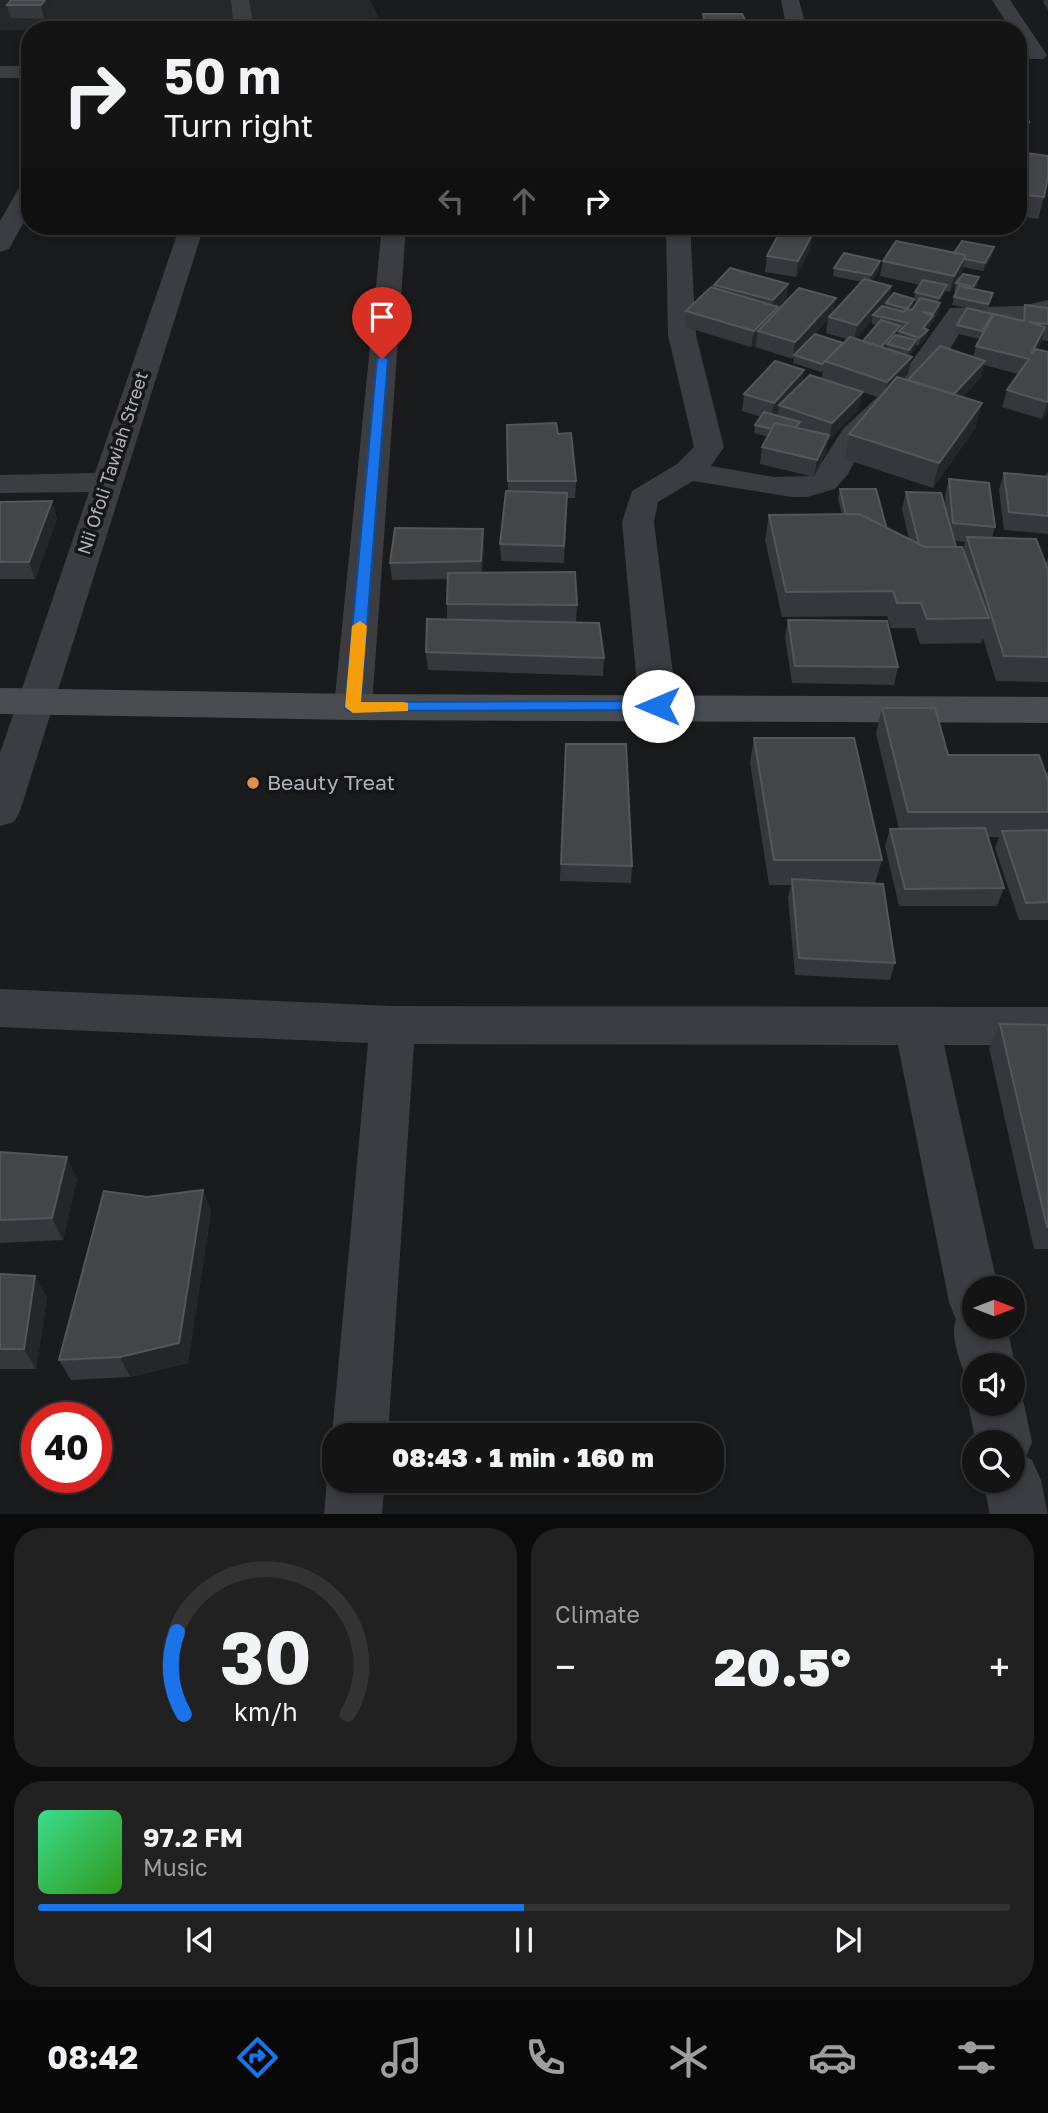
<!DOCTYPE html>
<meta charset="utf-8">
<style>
body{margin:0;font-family:"Golos Text",sans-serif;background:#212122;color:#f1f3f6;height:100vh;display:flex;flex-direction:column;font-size:26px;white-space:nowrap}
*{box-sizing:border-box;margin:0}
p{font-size:23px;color:#9d9ea0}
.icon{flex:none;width:38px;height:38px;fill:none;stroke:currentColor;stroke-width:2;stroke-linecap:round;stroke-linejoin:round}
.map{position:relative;height:1514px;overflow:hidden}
.sheet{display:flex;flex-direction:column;gap:14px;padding:14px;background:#0b0b0c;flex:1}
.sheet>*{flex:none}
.hud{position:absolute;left:21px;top:21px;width:1006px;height:214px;border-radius:28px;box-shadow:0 4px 10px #0003,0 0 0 2px #333334;background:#141415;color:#f1f3f6;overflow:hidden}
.needle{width:46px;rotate:90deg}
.fabs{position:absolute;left:962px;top:1276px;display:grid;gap:14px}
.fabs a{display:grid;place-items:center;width:63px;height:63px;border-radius:50%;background:#141415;box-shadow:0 4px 10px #0003,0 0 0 2px #333334;font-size:35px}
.speed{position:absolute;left:21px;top:1402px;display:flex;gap:14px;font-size:35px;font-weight:700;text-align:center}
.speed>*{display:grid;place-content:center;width:91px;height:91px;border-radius:50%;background:#141415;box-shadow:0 4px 10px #0003,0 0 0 2px #333334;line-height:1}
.speed .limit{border:10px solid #d22;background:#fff;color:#111}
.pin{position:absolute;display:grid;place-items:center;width:60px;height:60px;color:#fff;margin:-72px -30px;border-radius:50% 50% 50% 0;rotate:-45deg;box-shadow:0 0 7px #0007}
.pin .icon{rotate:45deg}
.me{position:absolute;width:77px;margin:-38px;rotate:270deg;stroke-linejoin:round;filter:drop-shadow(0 0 5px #0008)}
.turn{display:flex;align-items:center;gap:24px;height:147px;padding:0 28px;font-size:32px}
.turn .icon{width:91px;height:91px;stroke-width:2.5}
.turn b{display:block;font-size:49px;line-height:60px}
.lanes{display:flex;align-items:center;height:66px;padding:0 28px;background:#0003;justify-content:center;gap:35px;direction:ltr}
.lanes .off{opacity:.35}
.big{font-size:52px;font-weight:800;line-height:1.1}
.sheet .card{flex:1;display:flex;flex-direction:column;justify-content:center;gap:10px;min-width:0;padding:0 24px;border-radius:28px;background:#212122}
.sheet .dial{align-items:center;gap:0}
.dial svg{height:182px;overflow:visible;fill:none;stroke:#333334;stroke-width:7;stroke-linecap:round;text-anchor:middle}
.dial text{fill:#f1f3f6;stroke:none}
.song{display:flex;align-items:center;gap:21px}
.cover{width:84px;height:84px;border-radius:10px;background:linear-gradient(135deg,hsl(150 70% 55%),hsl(110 70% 35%))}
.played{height:7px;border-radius:4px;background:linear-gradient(90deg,#1a73e8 50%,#333334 50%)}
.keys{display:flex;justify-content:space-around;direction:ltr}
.heat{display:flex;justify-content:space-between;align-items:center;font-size:38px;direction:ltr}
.sheet .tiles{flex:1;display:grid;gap:14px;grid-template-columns:1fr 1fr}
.card:last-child{grid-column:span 2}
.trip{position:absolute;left:322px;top:1423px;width:402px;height:70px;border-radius:28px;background:#141415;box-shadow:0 4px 10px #0003,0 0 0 2px #333334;font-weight:800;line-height:70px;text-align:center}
.dock{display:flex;height:112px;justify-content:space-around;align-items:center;background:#080808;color:#9d9ea0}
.dock .icon{width:49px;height:49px}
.dock .active{color:#1a73e8}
.dock b{font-size:32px;color:#f1f3f6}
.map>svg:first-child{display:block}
</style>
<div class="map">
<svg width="1048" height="1515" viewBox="0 0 1048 1515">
<rect width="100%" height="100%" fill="#1a1b1c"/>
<!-- built -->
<polygon fill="#262729" points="0,0 370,0 379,18 261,30 0,30"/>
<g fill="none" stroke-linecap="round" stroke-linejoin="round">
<!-- street -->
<g fill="#3c3d41" fill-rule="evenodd">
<polygon points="231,0 249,0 254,30 234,30"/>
<polygon points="781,0 799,0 807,30 787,30"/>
<polygon points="992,0 1010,0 1047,55 1044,59 1030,59 1018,42 1018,30 1011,30"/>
<rect x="0" y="66" width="30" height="12"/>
<polygon points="30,181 30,211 9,249 0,252 0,221 22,183"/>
<polygon points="180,226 204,226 20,811 14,822 0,826 0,753 89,492 0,493 0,475 95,473"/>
<polygon points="382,226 406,226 372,707 366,716 353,720 340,716 334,707"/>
<polygon points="666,226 690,226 696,335 724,447 711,466 774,477 813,476 843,429 905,371 950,308 1022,306 1048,300 1048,316 1022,322 967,322 935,372 864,442 848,474 835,489 807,497 792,497 693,481 658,502 654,522 677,706 671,715 658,719 645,715 639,706 622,522 632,491 677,464 694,447 668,335"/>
<path d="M0,989l392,17 656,1v38h-104l54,243h-23v38h32l8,39 -2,5v-5h-38v22l-6,-3c-7,-17 -20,-47 -13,-64l-7,-18 -51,-257 -484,-1 -26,391h-54v6l-2,-6 36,-392 -368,-16z"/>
<polygon points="1013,1383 1024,1404 1032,1442 1026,1457 1032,1460 1041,1480 1048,1515 990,1515 983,1480 1013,1480 1013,1442 976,1442 968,1404 975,1388 975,1404 1013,1404"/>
<polygon points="334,1463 334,1480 385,1480 382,1515 324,1515 327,1480"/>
</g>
<!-- secondary -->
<polygon fill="#4a4d50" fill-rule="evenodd" points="0,688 353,694 1048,697 1048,723 353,720 0,714"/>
</g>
<!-- wall -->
<g fill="#36373a" fill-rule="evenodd">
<polygon points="57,0 44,19 11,18 7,5"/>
<polygon points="1044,0 1048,0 1048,10 1043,2"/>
<polygon points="703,14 749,28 749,30 703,30"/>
<polygon points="1018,101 1029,122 1025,136 1018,136"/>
<polygon points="1018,152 1044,197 1038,219 1018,216"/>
<polygon points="810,251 796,277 765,272 767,256"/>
<path d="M954,253l38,3 -9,15 -20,-4 -1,4 -12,21 -5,-1 -6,11 1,1 -1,8 -8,14 -4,4 -1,9 -8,8 -3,-1v4l-6,7 -1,18 -5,5 5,1 65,-23 3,-11 3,-7 -24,-6 2,-8 10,-17 -15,-3 4,-13 -2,-1 2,-8 21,3 -2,3 16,12 -5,11 5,6 30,3 4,-16 23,3v33l-7,-1 -4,9 11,3v58l-6,9 -40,-12 5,-17 11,-16 -34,-9 -3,12 -18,20 13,30 -43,61 -88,-29 4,-25 31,-36 -58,-20 1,-8 -2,2 -28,-9 1,-6 -1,2 -38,-12 1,-4 -5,4 -66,-20 1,-16 28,-23v-3l74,-1 -2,16 -8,8 -1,3 59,-13 -3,14 28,-30 -28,-6 1,-8 46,-7 -1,8 -8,12 20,5 -2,14 25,-1 1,-7 5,-7 -40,-9 3,-15zM914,301h4l-6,9h-1zM828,319l-2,14 21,6 -4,5 -29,-9zM872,320v4l5,1 -14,16 -7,-2z"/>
<polygon points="804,370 802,382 859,409 829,440 828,440 826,452 814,477 760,464 762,447 768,437 754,433 755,425 761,417 742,411 744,394"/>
<polygon points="507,425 558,434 576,481 575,498 567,498 564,563 501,561 500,544 508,491"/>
<polygon points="1048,472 1048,534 1004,530 999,490 1004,473 1044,476"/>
<path d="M949,479l46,48 -3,11 54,26 2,-7v125l-52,-1 -13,-43 -2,5 -61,1 -5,-16h-24l-4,-12 -105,1 -17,-77 4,-25h73l-4,-17 2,-9 46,37 -1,2 24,11 -7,-30 4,-17 40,18 -1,-14zM955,541l10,1 -2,8 -7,-3z"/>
<polygon points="52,501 57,519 35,579 0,579 0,502"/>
<polygon points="484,546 482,572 577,605 576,623 604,658 603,676 428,670 426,652 447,619 447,604 448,579 392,580 390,563"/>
<polygon points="788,620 898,667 894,685 792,683 785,637"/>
<polygon points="882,708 948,755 1046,774 1047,772 1048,772 1048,920 1019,920 995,848 999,837 988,837 1004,888 997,906 899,906 885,846 890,829 899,829 876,733"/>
<polygon points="754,738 882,860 875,883 895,963 890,980 795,975 788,897 791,885 769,885 750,763"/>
<polygon points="566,744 632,866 631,883 560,881"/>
<polygon points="1000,1024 1048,1025 1048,1249 1034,1249 989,1048"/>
<polygon points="0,1152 77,1179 63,1240 0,1243"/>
<polygon points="203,1190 211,1212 188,1363 130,1377 71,1380 59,1360 147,1197"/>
<polygon points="0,1274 47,1297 36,1369 0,1369"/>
</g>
<!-- shaded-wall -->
<g fill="#252628">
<polygon points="0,0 8,0 0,9"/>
<polygon points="45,0 57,0 44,19 41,5"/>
<polygon points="812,235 810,251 796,277 798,261"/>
<polygon points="994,247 992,256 983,271 985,263"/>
<polygon points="966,255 962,271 950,292 954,276"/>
<polygon points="880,261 879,269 869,284 871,275"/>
<polygon points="979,277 977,286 971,295 973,287"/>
<polygon points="788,284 786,300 778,308 776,323 758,331 756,343 751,347 754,331 771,314 773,300"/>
<polygon points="947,285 945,293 937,306 939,298"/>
<polygon points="891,286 888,302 886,303 885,306 876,316 873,315 872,320 854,341 857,325"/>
<polygon points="836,298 833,314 829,317 828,319 796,355 794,355 793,359 795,342"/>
<polygon points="914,299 912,307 905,317 907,309"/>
<polygon points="940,303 939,311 931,325 923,334 928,330 926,338 918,346 923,328 933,316"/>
<polygon points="900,326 898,334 889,345 887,344 887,347 878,358 879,349"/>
<polygon points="1045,327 1041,343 1027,370 1031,354"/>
<polygon points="916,340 915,349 907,359 909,350"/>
<polygon points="912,357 908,374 884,399 887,382"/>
<polygon points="985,361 981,377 950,412 954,395"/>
<polygon points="804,370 802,386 779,405 778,413 771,420 774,403"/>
<polygon points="863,392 859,409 829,440 832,423"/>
<polygon points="1048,400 1048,410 1042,419 1047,402"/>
<polygon points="982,403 976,427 933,488 939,463"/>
<polygon points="829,435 826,452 814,477 817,460"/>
<polygon points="52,501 57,519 35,579 29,562"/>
<polygon points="483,529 484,546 482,578 481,561"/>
<polygon points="67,1157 77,1179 63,1240 52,1218"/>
<polygon points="203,1190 211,1212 188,1363 130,1377 120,1357"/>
<polygon points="35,1276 47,1297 36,1369 24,1349"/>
</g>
<!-- building -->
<g fill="#434547" stroke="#545659" stroke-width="2">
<polygon points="11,0 45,0 41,5 7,5"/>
<polygon points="703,14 742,14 749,28 706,27"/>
<polygon points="1018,101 1029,122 1018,122"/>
<polygon points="1018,152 1048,156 1048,177 1044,197 1018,194"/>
<polygon points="781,230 812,235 798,261 767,256"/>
<polygon points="896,241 966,255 954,276 883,261"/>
<polygon points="962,241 994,247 985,263 965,259 966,255 954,253"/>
<polygon points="844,253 880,261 871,275 834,268"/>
<polygon points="730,268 788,284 773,300 714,285"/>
<polygon points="963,274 979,277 973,287 956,283"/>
<polygon points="864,279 891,286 857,325 829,317"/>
<polygon points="923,280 947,285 939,298 915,292"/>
<polygon points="959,286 993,293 988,304 954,297"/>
<polygon points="711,287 778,307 754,331 686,311"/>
<polygon points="799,288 836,298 795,342 758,331"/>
<polygon points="894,293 914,299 907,309 886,303"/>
<polygon points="920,298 940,303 933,314 923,312 933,316 923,328 928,330 919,338 899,331 908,323 873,315 882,306 904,312 907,309 912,310"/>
<polygon points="1025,305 1048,308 1048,324 1029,322 1045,327 1031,354 1036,349 1048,352 1048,400 1047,402 1007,390 1029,359 976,346 994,314 1024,321"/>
<polygon points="967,308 993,314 982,331 957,325"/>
<polygon points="881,320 900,326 881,347 863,341"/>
<polygon points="815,334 843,343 822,364 794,355"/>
<polygon points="895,335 916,340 909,350 887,344"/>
<polygon points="850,337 912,357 887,382 825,361"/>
<polygon points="940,346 985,361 954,394 908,380"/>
<polygon points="775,361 804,370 774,403 744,394"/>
<polygon points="810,375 863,392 832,423 779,405"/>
<polygon points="897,377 982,403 939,463 849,434"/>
<polygon points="764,412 800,422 795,428 775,423 772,429 755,425"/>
<polygon points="556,423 558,434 571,433 576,481 508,481 507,425"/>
<polygon points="775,423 829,435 817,460 762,447"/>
<polygon points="1004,473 1048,477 1048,516 1009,512"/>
<polygon points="949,479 989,483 995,527 953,523"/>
<polygon points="840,489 876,489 886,526 882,526 859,514 846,515"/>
<polygon points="506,491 567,493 564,546 500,544"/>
<polygon points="906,492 941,493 956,547 925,547 919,544"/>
<polygon points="52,501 29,562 0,562 0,502"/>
<polygon points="859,514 925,547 962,547 989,618 927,619 921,603 897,603 893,591 786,592 769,515"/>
<polygon points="395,528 483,529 481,561 390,563"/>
<polygon points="967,537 1036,539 1048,570 1048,657 1004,656"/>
<polygon points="575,572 577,605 447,604 448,573"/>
<polygon points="427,619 599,623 604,658 426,652"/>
<polygon points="788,620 887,621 898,667 795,666"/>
<polygon points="882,708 935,708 948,755 1039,755 1048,780 1048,812 908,812"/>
<polygon points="754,738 854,738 882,860 774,860"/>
<polygon points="566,744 626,744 632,866 561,864"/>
<polygon points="985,828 1004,888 905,889 890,829"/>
<polygon points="1048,830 1048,902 1026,903 1002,831"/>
<polygon points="792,879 883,884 895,963 799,958"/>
<polygon points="1000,1024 1048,1025 1048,1227 1047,1227"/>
<polygon points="0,1152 67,1157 52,1218 0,1220"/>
<polygon points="203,1190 179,1343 120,1357 59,1360 104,1191 147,1197"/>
<polygon points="0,1274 35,1276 24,1349 0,1349"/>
</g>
<!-- route -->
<polygon fill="#1a73e8" stroke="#114b97" stroke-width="2" points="382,356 388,359 361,702 658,701 663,703 663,710 347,711 345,707 377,359"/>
<!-- slow -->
<polygon fill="#f59e0b" points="360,621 367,626 361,702 402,702 408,703 408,711 353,713 345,707 352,626"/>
<!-- markers -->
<circle fill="#de9150" stroke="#151617" stroke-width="2.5" cx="253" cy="783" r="7"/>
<g text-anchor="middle" stroke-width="7" stroke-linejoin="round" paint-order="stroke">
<!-- far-street labels -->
<g font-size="18" fill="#aeb4ba" stroke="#151617">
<text transform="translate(113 463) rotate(-72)" y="6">Nii Ofoli Tawiah Street</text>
</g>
<!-- poi labels -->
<g font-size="21" fill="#aeb4ba" stroke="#151617" text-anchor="start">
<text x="267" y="790">Beauty Treat</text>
</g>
</g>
</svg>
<div class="fabs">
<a><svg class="needle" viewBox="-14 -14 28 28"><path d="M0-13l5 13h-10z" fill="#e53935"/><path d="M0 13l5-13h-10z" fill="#9d9ea0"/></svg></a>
<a><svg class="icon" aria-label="sound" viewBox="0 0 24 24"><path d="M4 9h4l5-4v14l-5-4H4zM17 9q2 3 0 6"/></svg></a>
<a><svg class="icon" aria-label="search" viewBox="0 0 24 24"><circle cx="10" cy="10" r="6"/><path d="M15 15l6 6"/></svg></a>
</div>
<div class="speed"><div class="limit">40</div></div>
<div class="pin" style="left:382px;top:359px;background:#d93025"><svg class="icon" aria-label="arrive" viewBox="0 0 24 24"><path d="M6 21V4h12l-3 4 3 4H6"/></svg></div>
<svg class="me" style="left:658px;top:706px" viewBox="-20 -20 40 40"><circle r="19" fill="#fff"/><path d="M0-13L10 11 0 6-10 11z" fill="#1a73e8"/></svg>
<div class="trip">08:43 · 1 min · 160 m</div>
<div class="hud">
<div class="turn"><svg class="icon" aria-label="right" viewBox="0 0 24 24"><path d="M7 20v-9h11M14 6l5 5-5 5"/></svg><div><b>50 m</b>Turn right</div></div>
<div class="lanes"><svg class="icon off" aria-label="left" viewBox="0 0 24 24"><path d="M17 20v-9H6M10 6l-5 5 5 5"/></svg><svg class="icon off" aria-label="ahead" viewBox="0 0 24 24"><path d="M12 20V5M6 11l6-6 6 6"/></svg><svg class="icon" aria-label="right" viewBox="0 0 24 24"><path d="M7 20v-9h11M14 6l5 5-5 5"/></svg></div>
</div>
</div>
<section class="sheet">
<div class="tiles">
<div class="card dial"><svg viewBox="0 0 100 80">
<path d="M14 69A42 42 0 1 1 86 69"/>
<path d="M14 69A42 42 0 0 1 11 33" stroke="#1a73e8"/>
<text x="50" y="56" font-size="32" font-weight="700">30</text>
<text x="50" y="72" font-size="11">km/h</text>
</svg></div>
<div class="card"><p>Climate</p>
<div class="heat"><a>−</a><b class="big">20.5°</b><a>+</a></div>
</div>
<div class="card">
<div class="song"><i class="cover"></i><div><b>97.2 FM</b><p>Music</p></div></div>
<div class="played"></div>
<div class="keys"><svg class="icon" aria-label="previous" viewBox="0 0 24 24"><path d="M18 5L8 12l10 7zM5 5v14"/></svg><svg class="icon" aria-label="pause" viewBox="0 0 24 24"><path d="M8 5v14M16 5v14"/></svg><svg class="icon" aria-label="next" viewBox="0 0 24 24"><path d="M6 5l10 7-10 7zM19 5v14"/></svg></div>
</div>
</div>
</section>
<nav class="dock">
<b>08:42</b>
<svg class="icon active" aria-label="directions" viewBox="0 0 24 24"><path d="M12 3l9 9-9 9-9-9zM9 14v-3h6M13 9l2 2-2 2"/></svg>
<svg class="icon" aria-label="music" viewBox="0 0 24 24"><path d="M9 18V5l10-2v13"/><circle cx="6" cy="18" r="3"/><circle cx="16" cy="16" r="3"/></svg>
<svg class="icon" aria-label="phone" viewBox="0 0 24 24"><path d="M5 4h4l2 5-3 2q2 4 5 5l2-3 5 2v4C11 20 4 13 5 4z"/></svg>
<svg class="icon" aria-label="climate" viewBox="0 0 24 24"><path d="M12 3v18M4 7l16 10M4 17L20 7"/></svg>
<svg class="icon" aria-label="car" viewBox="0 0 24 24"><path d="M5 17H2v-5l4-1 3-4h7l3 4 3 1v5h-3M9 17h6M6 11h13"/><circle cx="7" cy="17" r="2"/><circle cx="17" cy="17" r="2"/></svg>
<svg class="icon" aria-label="filters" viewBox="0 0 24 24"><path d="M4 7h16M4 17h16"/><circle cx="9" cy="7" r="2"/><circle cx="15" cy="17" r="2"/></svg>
</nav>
